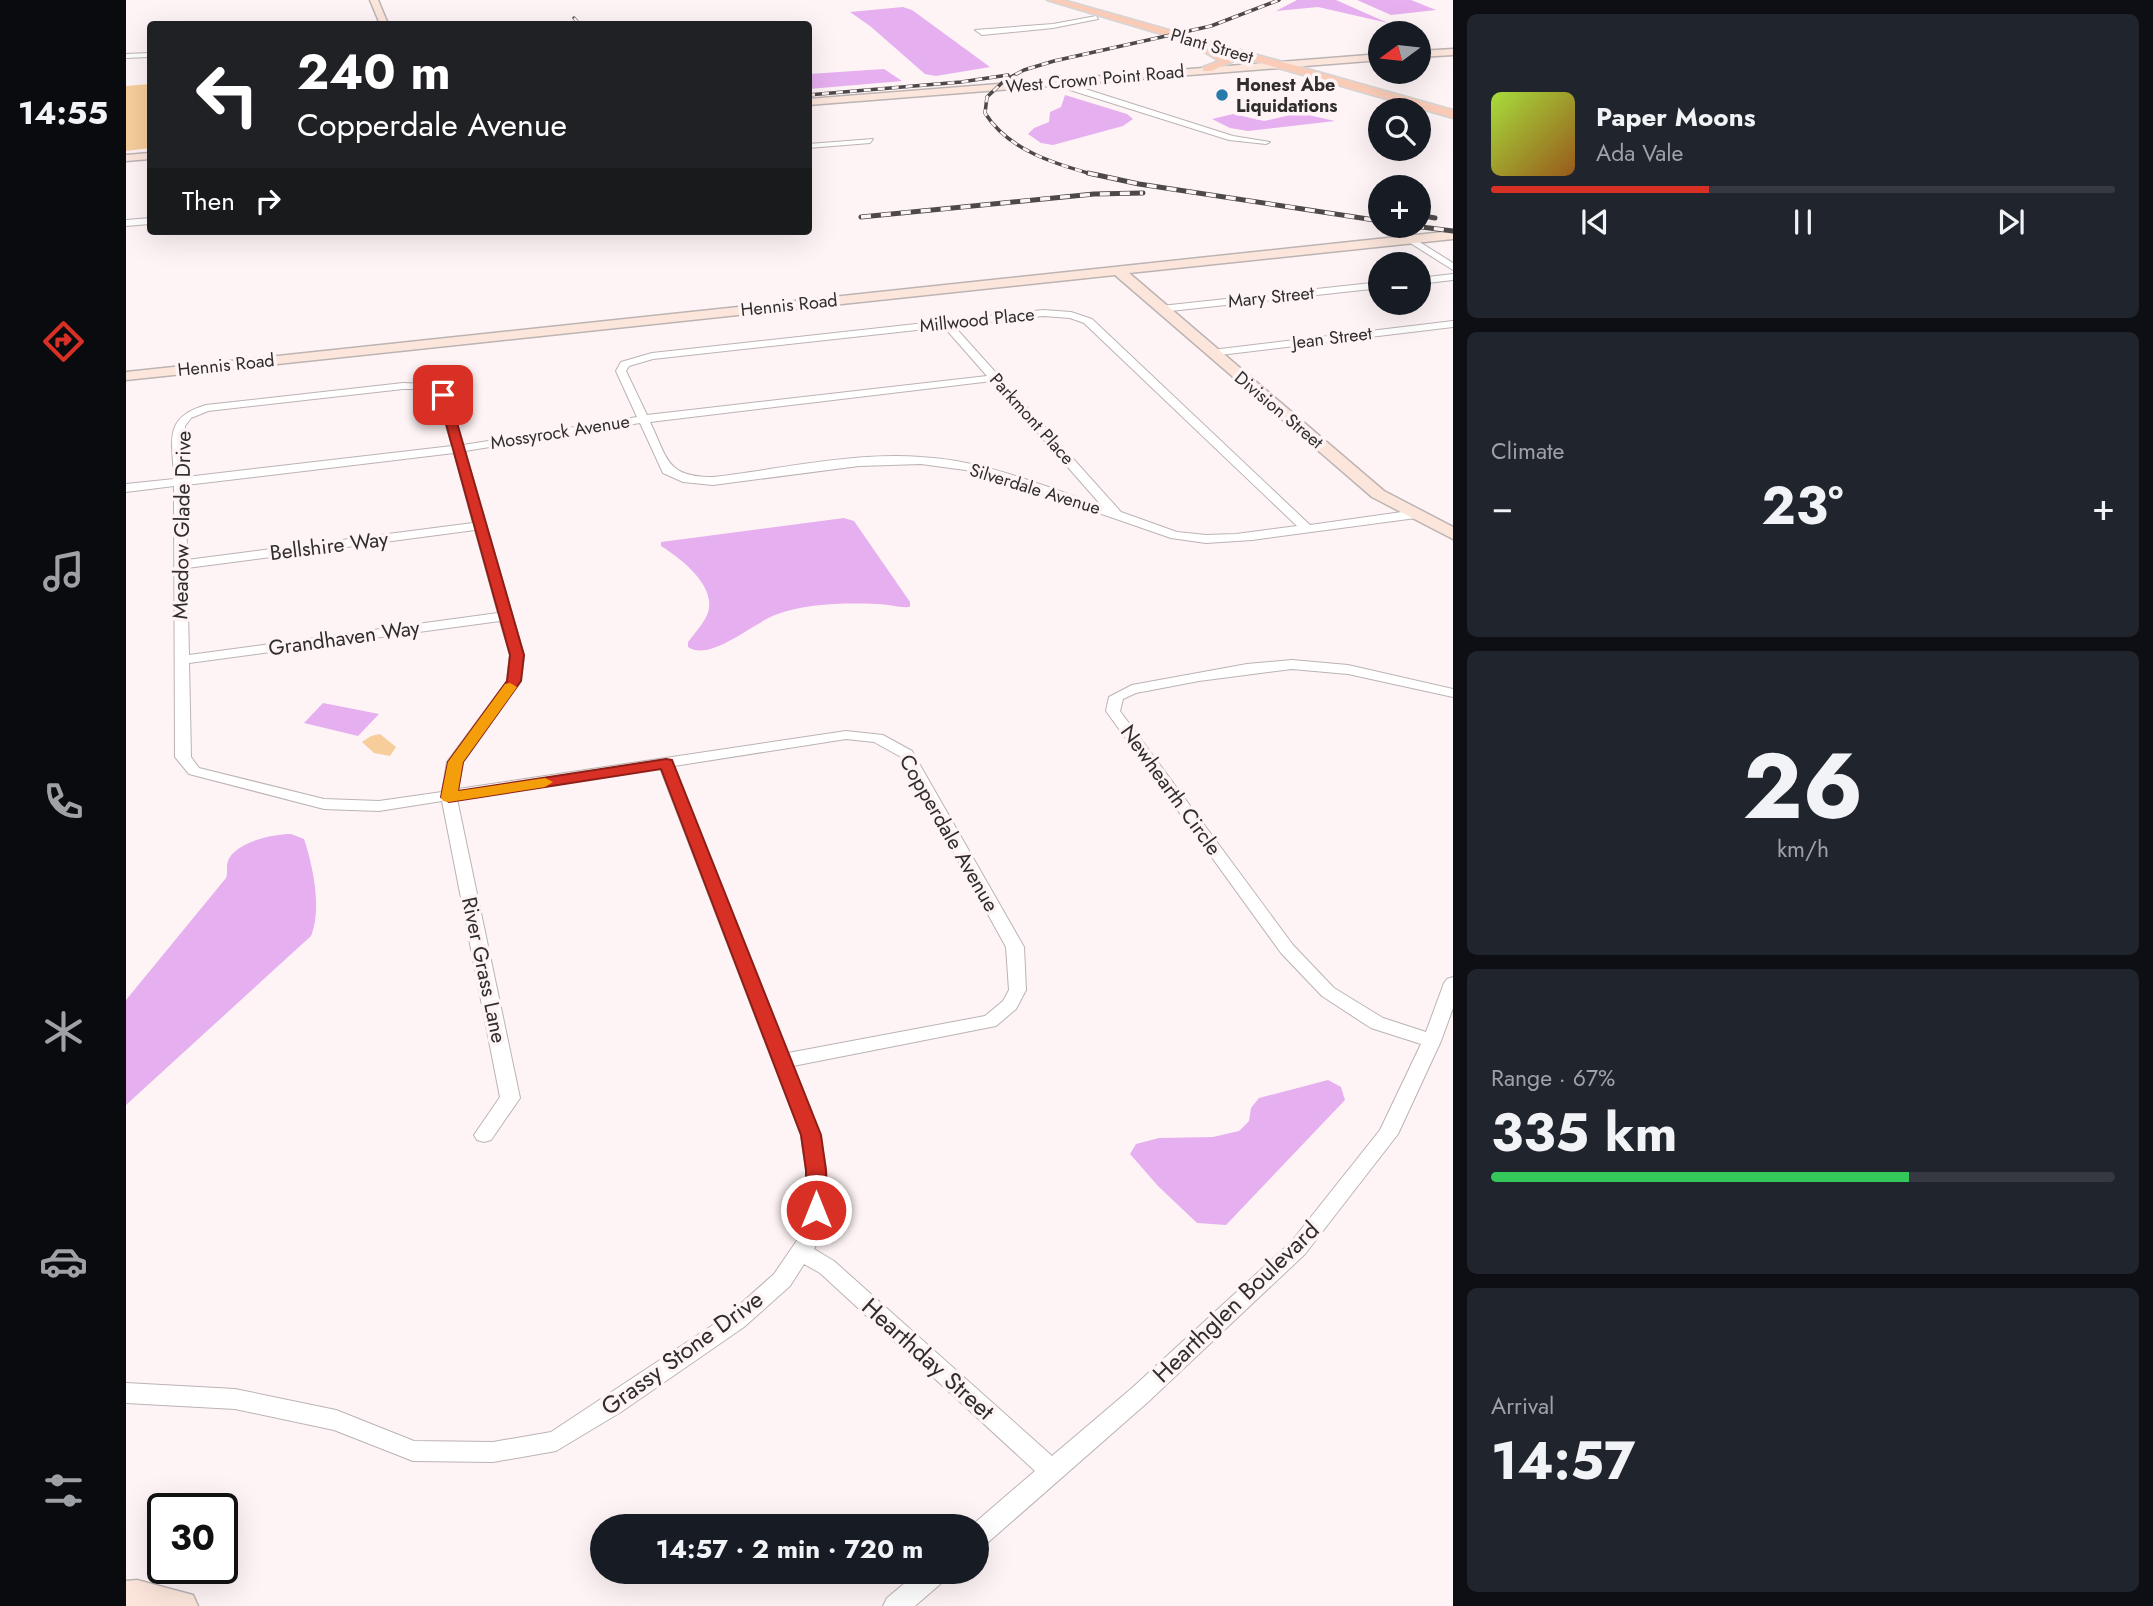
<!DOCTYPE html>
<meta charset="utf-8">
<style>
body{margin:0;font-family:Jost,sans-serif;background:#20242c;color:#f1f3f6;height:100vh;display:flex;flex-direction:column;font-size:26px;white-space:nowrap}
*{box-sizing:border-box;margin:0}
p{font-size:23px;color:#9ea1a6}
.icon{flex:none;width:38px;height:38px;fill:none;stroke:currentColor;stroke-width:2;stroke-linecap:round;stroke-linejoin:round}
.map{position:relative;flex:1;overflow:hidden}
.sheet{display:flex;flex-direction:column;gap:14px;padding:14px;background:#0d0f14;width:700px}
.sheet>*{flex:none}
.hud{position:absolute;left:21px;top:21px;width:665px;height:214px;border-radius:7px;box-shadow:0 7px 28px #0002;background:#202124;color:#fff;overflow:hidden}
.needle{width:46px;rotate:255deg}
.controls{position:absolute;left:1242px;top:21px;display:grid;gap:14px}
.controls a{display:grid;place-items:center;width:63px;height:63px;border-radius:50%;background:#171b24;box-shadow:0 7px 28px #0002;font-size:35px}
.speed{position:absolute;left:21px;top:1493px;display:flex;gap:14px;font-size:35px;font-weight:700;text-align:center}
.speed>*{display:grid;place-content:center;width:91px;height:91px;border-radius:50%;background:#171b24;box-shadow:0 7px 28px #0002;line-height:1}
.speed .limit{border:4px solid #111;border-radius:10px;background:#fff;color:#111}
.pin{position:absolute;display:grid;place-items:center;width:60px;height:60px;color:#fff;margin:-30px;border-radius:14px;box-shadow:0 4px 10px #0006}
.me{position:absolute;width:77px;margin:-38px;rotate:0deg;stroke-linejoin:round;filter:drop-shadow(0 0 5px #0008)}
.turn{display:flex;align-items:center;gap:24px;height:147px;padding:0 35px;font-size:32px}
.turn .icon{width:91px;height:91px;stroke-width:2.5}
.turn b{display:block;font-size:49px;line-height:60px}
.then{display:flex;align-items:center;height:66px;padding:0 35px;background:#0003;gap:14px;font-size:26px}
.big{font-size:52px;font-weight:700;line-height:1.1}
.sheet .card{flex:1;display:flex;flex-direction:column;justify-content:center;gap:10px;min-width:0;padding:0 24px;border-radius:10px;background:#20242c}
.sheet .dial{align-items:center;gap:0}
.dial b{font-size:91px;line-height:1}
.song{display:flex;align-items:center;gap:21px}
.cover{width:84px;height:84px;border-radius:10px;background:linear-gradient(135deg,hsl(80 70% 55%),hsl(30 70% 35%))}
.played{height:7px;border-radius:4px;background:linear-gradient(90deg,#d93025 35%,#363941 35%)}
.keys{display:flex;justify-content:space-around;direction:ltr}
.heat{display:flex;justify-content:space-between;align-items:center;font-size:38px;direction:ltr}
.charge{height:10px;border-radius:5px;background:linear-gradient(90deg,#34c759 67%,#363941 0)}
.trip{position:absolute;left:464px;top:1514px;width:399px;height:70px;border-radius:35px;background:#171b24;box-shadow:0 7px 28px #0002;font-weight:700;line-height:70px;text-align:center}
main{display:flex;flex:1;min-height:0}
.dock{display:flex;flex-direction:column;width:126px;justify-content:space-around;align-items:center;background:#090b0e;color:#9ea1a6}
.dock .icon{width:49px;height:49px}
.dock .on{color:#d93025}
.dock b{font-size:32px;color:#f1f3f6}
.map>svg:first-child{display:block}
</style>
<main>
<nav class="dock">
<b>14:55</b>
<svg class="icon on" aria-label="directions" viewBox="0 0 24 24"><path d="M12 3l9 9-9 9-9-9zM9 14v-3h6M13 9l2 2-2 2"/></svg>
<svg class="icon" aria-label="music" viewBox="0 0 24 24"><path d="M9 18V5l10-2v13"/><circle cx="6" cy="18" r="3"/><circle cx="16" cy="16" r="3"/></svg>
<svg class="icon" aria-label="phone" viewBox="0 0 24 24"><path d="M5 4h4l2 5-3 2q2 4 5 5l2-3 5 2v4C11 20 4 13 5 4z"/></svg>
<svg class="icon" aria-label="climate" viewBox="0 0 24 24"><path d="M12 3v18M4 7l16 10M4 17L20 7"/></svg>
<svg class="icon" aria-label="car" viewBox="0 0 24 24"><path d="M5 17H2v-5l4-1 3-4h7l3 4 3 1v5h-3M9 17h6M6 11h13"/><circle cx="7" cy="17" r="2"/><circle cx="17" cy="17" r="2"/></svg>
<svg class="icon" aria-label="filters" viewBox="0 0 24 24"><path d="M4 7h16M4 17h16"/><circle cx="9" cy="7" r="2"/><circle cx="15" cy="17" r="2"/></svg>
</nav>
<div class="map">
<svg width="1327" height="1606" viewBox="0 0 1327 1606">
<rect width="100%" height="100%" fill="#fef4f5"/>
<!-- green -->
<g fill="#f6cd9b">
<polygon points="24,84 24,148 0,151 0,86"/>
<polygon points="254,734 270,747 264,756 248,753 236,742 245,736"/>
</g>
<!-- water -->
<g fill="#e6afef">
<polygon points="1171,0 1210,0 1262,23 1192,7 1150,11"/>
<polygon points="1231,0 1285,0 1310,10 1265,15"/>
<polygon points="777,7 786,10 864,67 810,76 799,74 744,26 724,12"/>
<polygon points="758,69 776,81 683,89 683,74"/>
<polygon points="939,95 1001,114 1007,119 997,126 927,145 915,143 902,134 908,128 923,122 924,112 935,107"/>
<polygon points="1173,113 1209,121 1122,131 1104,128 1086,119 1107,114 1138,121"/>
<path d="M718,518l10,3 56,81v5c-11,1 -22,-3 -33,-3 -33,-1 -70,-1 -102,11 -23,9 -65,47 -87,32v-5c6,-8 15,-18 19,-27 12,-28 -27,-57 -46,-69v-4z"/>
<polygon points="197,703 253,714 232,736 178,723"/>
<path d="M165,834l13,5c9,27 18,70 7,97l-185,169v-105l100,-122c2,-5 0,-12 2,-17 7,-19 45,-27 63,-27z"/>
<polygon points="1202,1080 1215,1087 1219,1100 1100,1225 1071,1223 1032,1186 1004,1154 1010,1144 1033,1138 1087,1137 1113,1131 1123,1121 1125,1108 1133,1098"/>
</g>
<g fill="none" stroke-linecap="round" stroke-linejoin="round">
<defs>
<g id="street">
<polygon points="970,16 972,19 927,28 856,35 849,30 927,24"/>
<polygon points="24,53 24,57 0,58 0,54"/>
<polygon points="935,79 941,79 950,86 1107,136 1144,142 1140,144 1103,140 944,90 935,83"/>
<polygon points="747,139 744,143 682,148 682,144"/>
<polygon points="24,218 24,224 0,226 0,220"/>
<polygon points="1284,236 1327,263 1327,270 1281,241 1281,237"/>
<polygon points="1327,274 1327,280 1293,284 1293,278"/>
<polygon points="1255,282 1255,288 1035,312 1030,309 1035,306"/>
<path d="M917,310l28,2 21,7 218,206 106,-15 6,4 -6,4 -164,22 -46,3 -35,-5 -191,-66 -59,-8 -62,2 -146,19 -30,-3 -20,-9 -23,-50 -175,28 59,204 -3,26 -58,81 -5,27 388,-58 37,4 29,16 112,196 2,43 -10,19 -20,17 -203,40c22,53 53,126 21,183l20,12 218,195 80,-68 159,-146 89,-112 41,-86 -50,-16 -49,-32 -41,-43 -175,-242 3,-14 23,-12 115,-21 45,-4 56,5 105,24v8l-105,-23 -56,-5 -93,12 -63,12 -13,6 -3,12 173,234 41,43 49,30 43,14 18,-49 3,-4 6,-2v31l-12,33 -43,93 -93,120 -157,148 -163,143 -9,3v-22h-5l64,-55 -215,-198 -16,-9 -14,22 -46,41 -123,85 -65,39 -63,11 -80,-1 -79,-31 -99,-21 -109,-6v-20l109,6 101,21 78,31 79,1 58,-10 177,-117 46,-41 24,-35 8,-29v-40l-5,-35 -141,-367 -203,31 63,299 -29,42 -7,2 -7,-2 -3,-5 26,-38 -58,-296 -63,10 -55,-2 -135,-35 -14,-17 -1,-271 -48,6v-8l48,-5c-1,-38 -12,-61 32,-74l197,-22 27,1 19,11 14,50 174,-28 -21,-46 5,-9 31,-9zM917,316l27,2 14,5 213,203 -61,8 -30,1 -29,-3 -56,-20 -167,-186zM818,327l43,49 -340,39 -21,-44 3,-5 24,-7zM866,381l110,125c-59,-20 -118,-46 -181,-49 -68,-5 -140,12 -208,20 -47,0 -45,-18 -63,-55zM277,389h21l14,8 14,49 -266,31 -1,-51 6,-8 17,-7zM328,453l19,70 -286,37 -1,-75zM349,530l23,83 -309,42 -2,-87zM374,621l10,34 -3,26 -60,81 -5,30 -63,9 -55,-2 -125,-31 -8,-11 -2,-94zM720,739l28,3 27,15 105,190 3,43 -6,11 -18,15 -197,37 -114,-287z"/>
<polygon points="1327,321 1327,327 1086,356 1081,353 1086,350"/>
<polygon points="792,1572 822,1572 819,1580 789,1606 757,1606 761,1598"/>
</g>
<g id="secondary">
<polygon points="244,0 252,0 262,24 254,24"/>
<polygon points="1327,49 1327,55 1293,57 1293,51"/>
<polygon points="1255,54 1255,60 682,105 682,99"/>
<polygon points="24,153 24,159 0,161 0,155"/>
<polygon points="1327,231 1327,239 1003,273 1258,491 1327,527 1327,539 1246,497 989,275 0,380 0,372"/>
<polygon points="11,1580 67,1595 72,1606 0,1606 0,1581"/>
</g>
<polygon id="primary" points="921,0 937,0 1327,110 1327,118 1089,50 1108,61 1085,71 1077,71 1077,67 1093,61 1077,51 1082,48"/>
</defs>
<!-- street casing -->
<use href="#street" stroke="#bcb3b3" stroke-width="2"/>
<!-- secondary casing -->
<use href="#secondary" stroke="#bcb3b3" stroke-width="3"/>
<!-- primary casing -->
<use href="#primary" stroke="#d6d5d5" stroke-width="3"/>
<!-- street -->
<use href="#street" fill="#fff" fill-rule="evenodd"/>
<!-- secondary -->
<use href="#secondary" fill="#fce6dc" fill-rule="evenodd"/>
<!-- primary -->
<use href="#primary" fill="#faccb8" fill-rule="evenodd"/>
<defs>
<g id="rail-far1">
<polyline points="448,18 453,24"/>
<polyline points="682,95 835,82 882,75"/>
<path d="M969,175c-40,-11 -87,-25 -110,-62l2,-16 18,-17 19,-10 30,-9 157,-35 68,-26"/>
</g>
<g id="rail">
<polyline points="962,173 1013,184 1255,221"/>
<polyline points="1293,215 1309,218"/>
<polyline points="735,217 968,194 1017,193"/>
<polyline points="1288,226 1327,231"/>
</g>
</defs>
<!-- rail-far1 casing -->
<use href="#rail-far1" stroke="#4d494a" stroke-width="3.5"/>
<!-- rail casing -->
<use href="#rail" stroke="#4d494a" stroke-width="5"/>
<!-- rail-far1 -->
<use href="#rail-far1" stroke="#fef4f5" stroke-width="2.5" stroke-dasharray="7" stroke-linecap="butt"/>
<!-- rail -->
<use href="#rail" stroke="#fef4f5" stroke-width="3.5" stroke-dasharray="10" stroke-linecap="butt"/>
</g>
<!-- route -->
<polygon fill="#d93025" stroke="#8d1f18" stroke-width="2" points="314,393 323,395 398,655 395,681 337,762 332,791 540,759 546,760 695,1135 700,1170 700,1210 697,1216 690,1218 683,1216 680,1210 680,1170 675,1135 535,769 323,802 315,797 322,762 381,681 384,655 312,395"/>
<!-- slow -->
<polygon fill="#f59e0b" points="384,683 391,687 337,762 332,791 419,778 427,782 419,787 323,802 317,801 315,797 322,762 379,684"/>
<!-- markers -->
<circle fill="#267bab" stroke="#fef4f5" stroke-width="2.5" cx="1096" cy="95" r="7"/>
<g text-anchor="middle" stroke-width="7" stroke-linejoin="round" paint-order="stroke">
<!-- far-street labels -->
<g font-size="18" fill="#302d2d" stroke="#fef4f5">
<text transform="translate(1086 46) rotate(16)" y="6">Plant Street</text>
<text transform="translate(969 79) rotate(-5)" y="6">West Crown Point Road</text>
<text transform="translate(1145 297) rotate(-6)" y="6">Mary Street</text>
<text transform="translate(663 305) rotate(-6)" y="6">Hennis Road</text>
<text transform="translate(851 320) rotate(-6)" y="6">Millwood Place</text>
<text transform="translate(1206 338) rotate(-7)" y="6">Jean Street</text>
<text transform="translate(100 365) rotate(-6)" y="6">Hennis Road</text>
<text transform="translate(1153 410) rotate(40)" y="6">Division Street</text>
<text transform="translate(906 419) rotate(48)" y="6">Parkmont Place</text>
<text transform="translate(434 432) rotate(-9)" y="6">Mossyrock Avenue</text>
<text transform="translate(909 489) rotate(17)" y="6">Silverdale Avenue</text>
</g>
<!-- far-poi labels -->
<g font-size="18" font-weight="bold" fill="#302d2d" stroke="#fef4f5" text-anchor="start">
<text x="1110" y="91">Honest Abe<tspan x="1110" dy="21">Liquidations</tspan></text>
</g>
<!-- street labels -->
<g font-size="21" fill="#302d2d" stroke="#fef4f5">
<text transform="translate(56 525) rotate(-89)" y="7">Meadow Glade Drive</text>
<text transform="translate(203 546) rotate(-7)" y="7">Bellshire Way</text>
<text transform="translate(218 638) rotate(-8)" y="7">Grandhaven Way</text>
<text transform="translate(1045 790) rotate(54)" y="7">Newhearth Circle</text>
<text transform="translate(823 833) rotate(60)" y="7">Copperdale Avenue</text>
<text transform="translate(358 970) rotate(78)" y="7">River Grass Lane</text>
</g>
<!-- near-street labels -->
<g font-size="24" fill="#302d2d" stroke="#fef4f5">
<text transform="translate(1110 1302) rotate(-44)" y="8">Hearthglen Boulevard</text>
<text transform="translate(556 1353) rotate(-36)" y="8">Grassy Stone Drive</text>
<text transform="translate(802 1359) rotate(42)" y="8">Hearthday Street</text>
</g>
</g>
</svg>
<div class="controls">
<a><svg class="needle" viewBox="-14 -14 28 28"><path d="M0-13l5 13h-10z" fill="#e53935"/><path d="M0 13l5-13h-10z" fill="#9ea1a6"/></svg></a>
<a><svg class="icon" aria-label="search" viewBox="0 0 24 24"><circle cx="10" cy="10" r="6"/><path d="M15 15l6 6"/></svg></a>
<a>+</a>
<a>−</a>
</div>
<div class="speed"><div class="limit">30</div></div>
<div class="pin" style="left:317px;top:395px;background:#d93025"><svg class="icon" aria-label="arrive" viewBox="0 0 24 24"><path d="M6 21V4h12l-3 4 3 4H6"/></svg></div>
<svg class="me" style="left:690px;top:1210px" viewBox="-20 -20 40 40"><circle r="17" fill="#d93025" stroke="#fff" stroke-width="3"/><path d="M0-11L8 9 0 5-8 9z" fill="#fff"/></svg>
<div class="trip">14:57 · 2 min · 720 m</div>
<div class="hud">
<div class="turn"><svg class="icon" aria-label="left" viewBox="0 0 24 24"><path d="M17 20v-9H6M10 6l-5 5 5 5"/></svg><div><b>240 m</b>Copperdale Avenue</div></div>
<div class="then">Then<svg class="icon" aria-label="right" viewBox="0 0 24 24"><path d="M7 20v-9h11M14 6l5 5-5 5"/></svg></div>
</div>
</div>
<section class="sheet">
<div class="card">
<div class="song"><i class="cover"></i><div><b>Paper Moons</b><p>Ada Vale</p></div></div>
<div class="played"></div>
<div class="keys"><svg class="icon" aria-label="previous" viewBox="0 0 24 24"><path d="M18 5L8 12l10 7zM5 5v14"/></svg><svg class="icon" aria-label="pause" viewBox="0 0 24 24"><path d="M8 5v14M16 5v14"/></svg><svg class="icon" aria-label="next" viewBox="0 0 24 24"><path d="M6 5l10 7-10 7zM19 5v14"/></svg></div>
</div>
<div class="card"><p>Climate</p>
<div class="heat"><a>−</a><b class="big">23°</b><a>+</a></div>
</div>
<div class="card dial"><b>26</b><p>km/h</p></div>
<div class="card"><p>Range · 67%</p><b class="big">335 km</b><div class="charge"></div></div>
<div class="card"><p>Arrival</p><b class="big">14:57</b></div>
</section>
</main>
